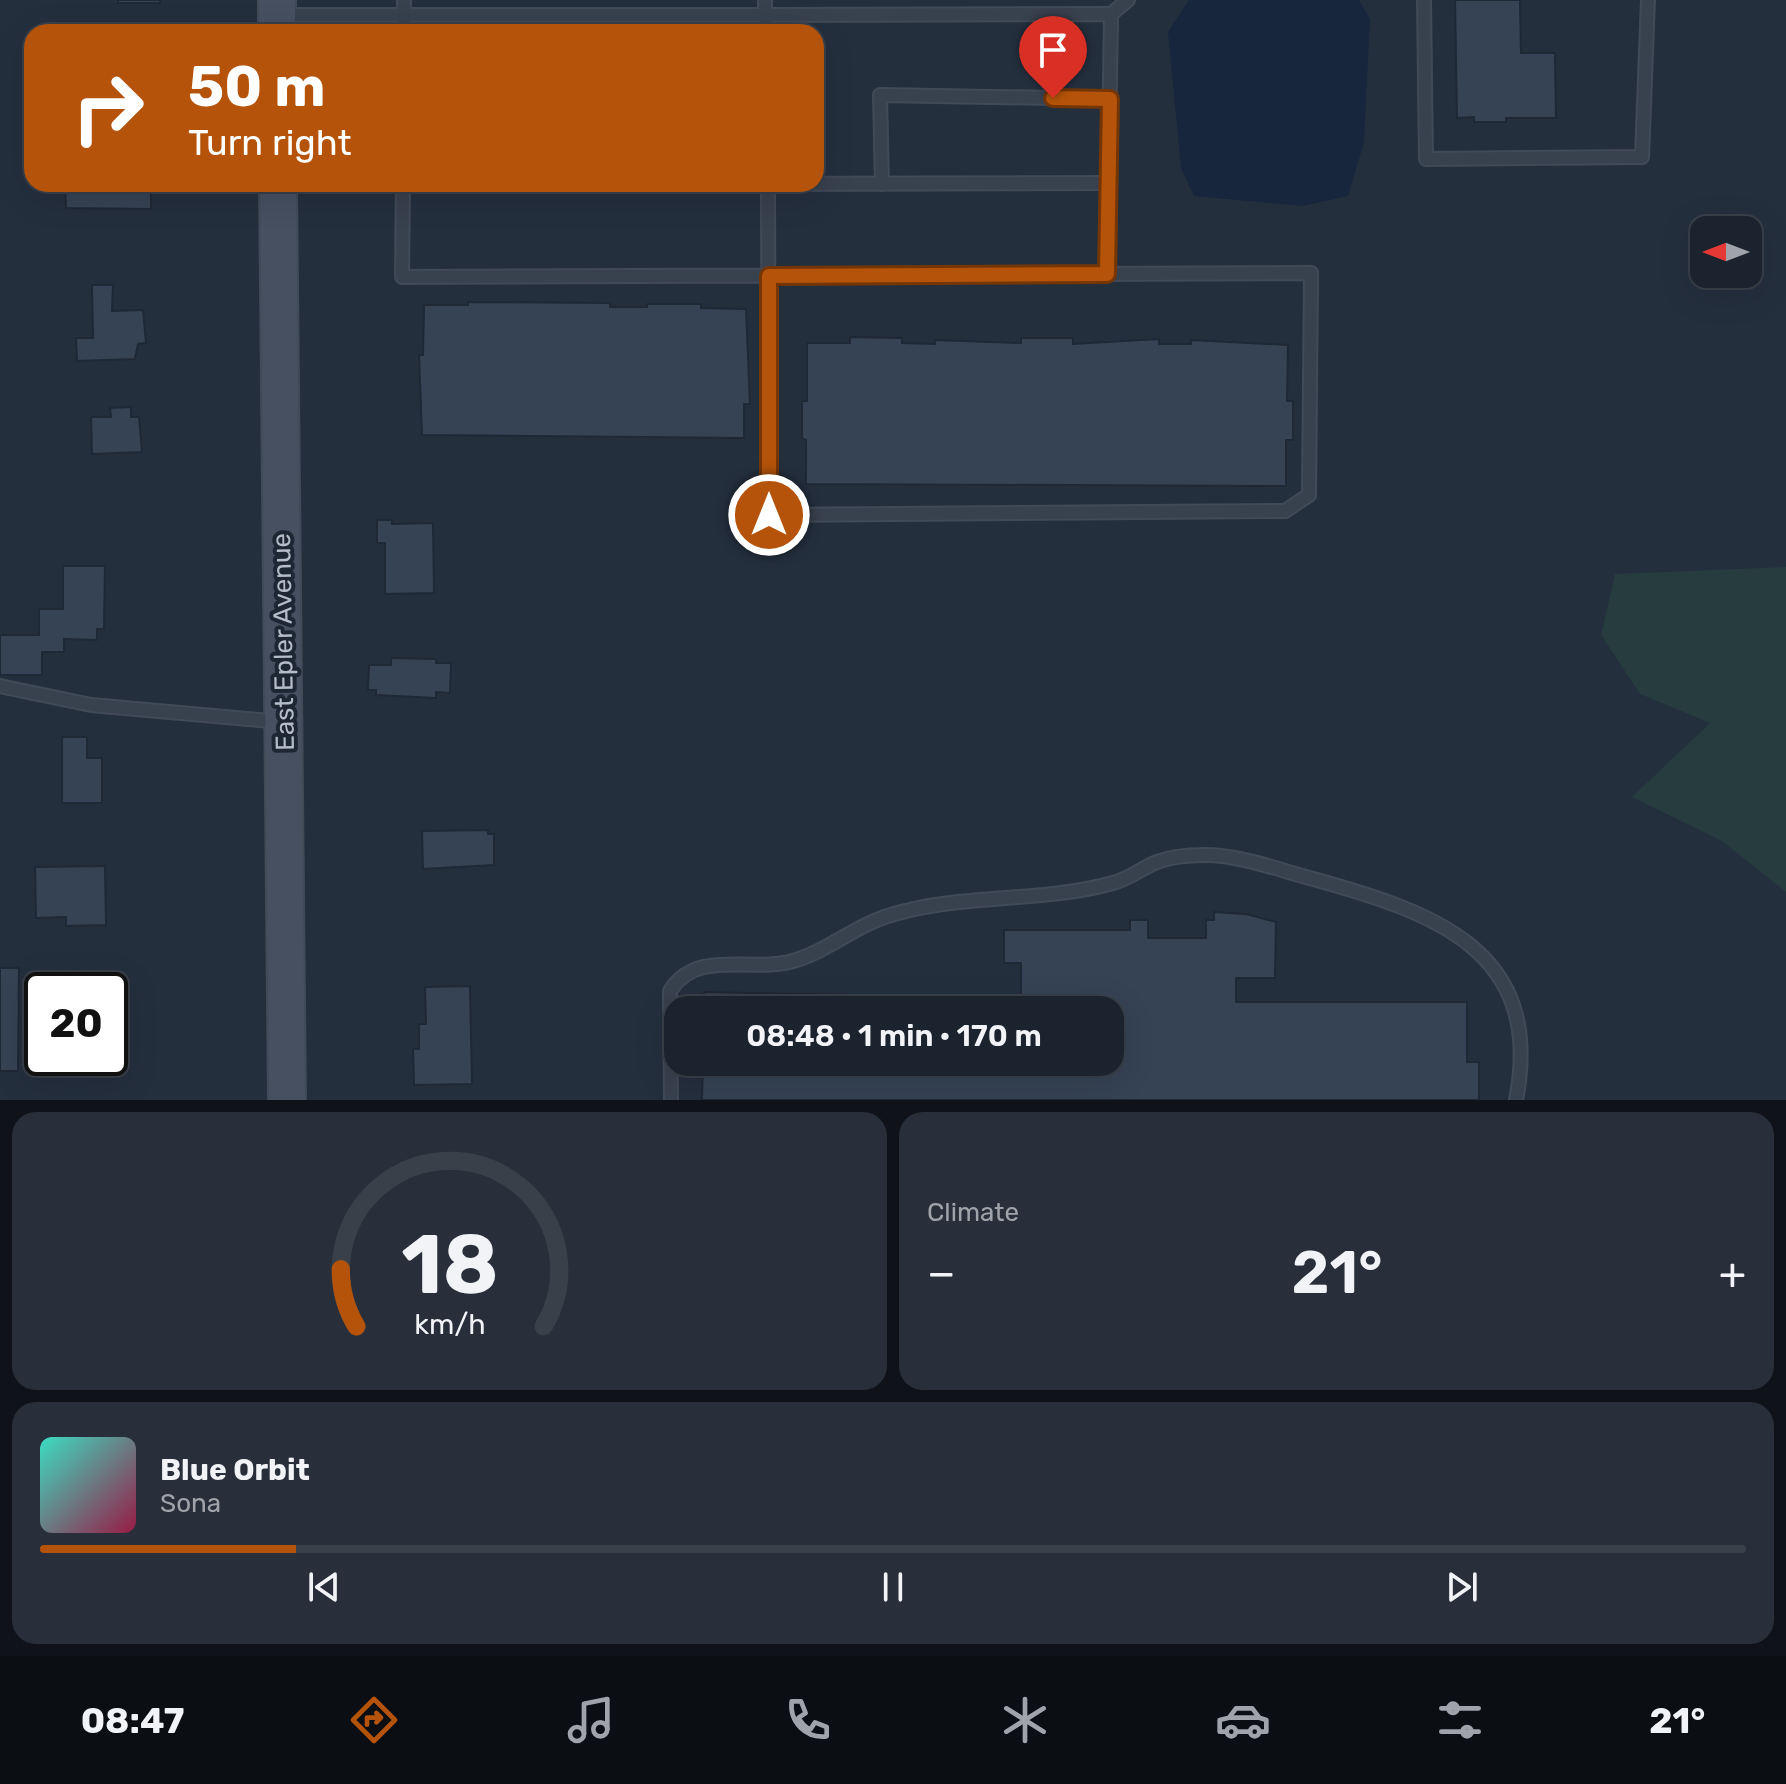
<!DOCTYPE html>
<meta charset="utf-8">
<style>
body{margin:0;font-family:Rubik,sans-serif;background:#282f3a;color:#f1f3f6;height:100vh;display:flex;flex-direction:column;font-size:30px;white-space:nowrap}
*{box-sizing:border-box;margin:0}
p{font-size:26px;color:#a0a4aa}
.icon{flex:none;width:44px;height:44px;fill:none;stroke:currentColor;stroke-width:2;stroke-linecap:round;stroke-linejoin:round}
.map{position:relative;height:1100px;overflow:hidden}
.details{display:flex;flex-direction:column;gap:12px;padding:12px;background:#0f1319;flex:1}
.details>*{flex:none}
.guide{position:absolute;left:24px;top:24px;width:800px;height:168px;border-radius:24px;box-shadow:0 8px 32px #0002,0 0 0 2px #39404a;background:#b45309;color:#fff;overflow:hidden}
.needle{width:52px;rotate:270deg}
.controls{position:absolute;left:1690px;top:216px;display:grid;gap:16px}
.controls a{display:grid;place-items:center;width:72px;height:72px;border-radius:16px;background:#1b232e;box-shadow:0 8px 32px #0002,0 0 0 2px #39404a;font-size:40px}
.speed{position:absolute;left:24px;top:972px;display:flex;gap:16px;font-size:40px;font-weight:700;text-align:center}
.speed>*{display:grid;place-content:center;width:104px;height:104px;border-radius:50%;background:#1b232e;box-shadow:0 8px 32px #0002,0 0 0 2px #39404a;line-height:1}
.speed .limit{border:4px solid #111;border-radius:12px;background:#fff;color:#111}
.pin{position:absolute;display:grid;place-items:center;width:68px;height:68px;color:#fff;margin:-82px -34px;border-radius:50% 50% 50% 0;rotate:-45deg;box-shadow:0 0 8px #0007}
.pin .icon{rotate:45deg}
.me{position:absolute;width:88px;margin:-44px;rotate:0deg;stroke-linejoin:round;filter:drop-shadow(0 0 6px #0008)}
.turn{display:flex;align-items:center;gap:28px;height:168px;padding:0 32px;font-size:36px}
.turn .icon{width:104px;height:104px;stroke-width:2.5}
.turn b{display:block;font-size:56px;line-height:68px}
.big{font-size:60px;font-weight:600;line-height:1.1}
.details .widget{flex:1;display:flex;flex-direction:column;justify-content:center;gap:12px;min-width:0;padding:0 28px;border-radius:24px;background:#282f3a}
.details .dial{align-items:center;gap:0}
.dial svg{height:208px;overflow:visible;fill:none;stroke:#39404a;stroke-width:7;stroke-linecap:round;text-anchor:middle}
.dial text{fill:#f1f3f6;stroke:none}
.song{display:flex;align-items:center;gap:24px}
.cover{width:96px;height:96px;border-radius:12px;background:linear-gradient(135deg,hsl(170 70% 55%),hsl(340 70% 35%))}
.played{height:8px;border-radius:4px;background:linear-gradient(90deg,#b45309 15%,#39404a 15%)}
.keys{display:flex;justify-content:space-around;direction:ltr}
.heat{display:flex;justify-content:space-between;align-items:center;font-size:44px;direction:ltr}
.details .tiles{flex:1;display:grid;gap:12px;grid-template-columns:1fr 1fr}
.widget:last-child{grid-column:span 2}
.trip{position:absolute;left:664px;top:996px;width:460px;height:80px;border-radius:24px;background:#1b232e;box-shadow:0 8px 32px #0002,0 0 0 2px #39404a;font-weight:600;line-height:80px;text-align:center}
.tab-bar{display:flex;height:128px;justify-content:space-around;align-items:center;background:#0b0e12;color:#a0a4aa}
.tab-bar .icon{width:56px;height:56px}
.tab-bar .current{color:#b45309}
.tab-bar b{font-size:36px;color:#f1f3f6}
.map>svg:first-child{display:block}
</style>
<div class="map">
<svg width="1786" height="1100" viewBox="0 0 1786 1100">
<rect width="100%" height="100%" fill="#242f3e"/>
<!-- green -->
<polygon fill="#263c3f" points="1786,567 1786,892 1722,841 1632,797 1710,723 1640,694 1601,635 1615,574"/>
<!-- water -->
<polygon fill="#17263c" points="1189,0 1359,0 1370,19 1364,142 1348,196 1303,206 1194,196 1181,168 1168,32"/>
<!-- building -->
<g fill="#364354" stroke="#1f2835" stroke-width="2">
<rect x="118" y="0" width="42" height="3"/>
<polygon points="1455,0 1520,0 1521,53 1555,53 1556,118 1506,118 1506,122 1474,122 1474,117 1457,118"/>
<polygon points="65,184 151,184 151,209 66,208"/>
<polygon points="92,285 113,285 112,311 143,310 146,343 138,344 135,359 77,361 76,338 93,338"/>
<polygon points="468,302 610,303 610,307 647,307 647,304 701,304 701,308 746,309 750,404 744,404 744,438 422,435 419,355 423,355 424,305 468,305"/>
<polygon points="850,337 902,338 902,343 935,344 935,340 1021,343 1021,338 1073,338 1073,344 1159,339 1159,344 1191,344 1191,340 1288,345 1287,401 1293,401 1293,440 1286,440 1286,486 806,484 806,440 802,438 802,401 807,401 807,343 850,343"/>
<polygon points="131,407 131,417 139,417 142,452 92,454 91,417 111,417 110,408"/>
<polygon points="377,520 392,520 392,524 433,523 434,593 385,594 385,543 377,543"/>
<polygon points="63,566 105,566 104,629 97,629 97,640 64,639 64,652 42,652 42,675 0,675 0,635 39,635 39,609 63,609"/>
<polygon points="391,658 436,659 436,663 451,663 450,693 436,692 436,698 376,695 376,690 368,690 369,665 391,665"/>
<polygon points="62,737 87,737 87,758 102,758 102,803 62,803"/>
<polygon points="488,830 488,834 494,834 494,865 423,869 422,831"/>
<polygon points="105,866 106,925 66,926 66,917 36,918 35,867"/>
<polygon points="1214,912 1246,914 1276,922 1275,978 1236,978 1236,1002 1467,1002 1467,1062 1479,1062 1479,1100 702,1100 703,1062 1110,1062 1110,1010 704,1010 704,992 846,995 846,998 1021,998 1021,963 1004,963 1004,930 1130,930 1130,920 1148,920 1148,938 1206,938 1206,920 1214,920"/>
<polygon points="0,968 19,968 18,1071 0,1071"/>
<polygon points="470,986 472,1084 414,1085 413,1049 419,1049 419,1024 426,1024 425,987"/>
</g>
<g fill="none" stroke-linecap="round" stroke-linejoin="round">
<defs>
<g id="lane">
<polyline points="1424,0 1426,159 1642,157 1648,0"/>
<polyline points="1111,14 1128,0"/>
<polyline points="279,15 765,15 765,0"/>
<polyline points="404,32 404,0"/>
<polyline points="765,32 765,15 1111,14 1107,274"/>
<path d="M403,184l-1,93c303,-1 606,-2 909,-4l-2,222 -24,16 -516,4 -1,-331"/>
<polyline points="746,184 1109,183"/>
<polyline points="882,184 880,95 1110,99"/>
<polyline points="0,686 91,705 281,722"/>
<path d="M671,1100l-1,-109c27,-43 81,-18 123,-30 35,-10 63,-36 98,-46 72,-22 150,-12 222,-32 16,-4 29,-15 44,-21 13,-5 34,-7 48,-7 36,0 77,16 112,25 118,33 228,71 199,220"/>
</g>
<g id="secondary">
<polyline points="277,0 277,32"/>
<polyline points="278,184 287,1100"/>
</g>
</defs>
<!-- lane casing -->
<use href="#lane" stroke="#414a57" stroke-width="16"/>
<!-- secondary casing -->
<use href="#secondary" stroke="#414a57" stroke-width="40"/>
<!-- lane -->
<use href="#lane" stroke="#38414e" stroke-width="12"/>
<!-- secondary -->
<use href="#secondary" stroke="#465061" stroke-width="36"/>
</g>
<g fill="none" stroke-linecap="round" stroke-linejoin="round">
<defs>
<polyline id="route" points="769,515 769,276 1107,274 1110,99 1053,98"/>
</defs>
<!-- route casing -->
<use href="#route" stroke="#753606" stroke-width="20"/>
<!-- route -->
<use href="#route" stroke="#b45309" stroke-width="14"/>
</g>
<g text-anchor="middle" stroke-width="8" stroke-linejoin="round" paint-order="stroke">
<!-- street labels -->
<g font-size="26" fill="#b4bcc9" stroke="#1d2633">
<text transform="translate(283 642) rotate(-91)" y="9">East Epler Avenue</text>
</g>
</g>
</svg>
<div class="controls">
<a><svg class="needle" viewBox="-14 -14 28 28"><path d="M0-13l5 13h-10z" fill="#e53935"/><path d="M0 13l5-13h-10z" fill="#a0a4aa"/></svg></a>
</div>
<div class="speed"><div class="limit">20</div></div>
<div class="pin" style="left:1053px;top:98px;background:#d93025"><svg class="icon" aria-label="arrive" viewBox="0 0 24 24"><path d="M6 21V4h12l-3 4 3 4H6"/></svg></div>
<svg class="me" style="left:769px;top:515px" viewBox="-20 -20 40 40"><circle r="17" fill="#b45309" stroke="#fff" stroke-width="3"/><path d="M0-11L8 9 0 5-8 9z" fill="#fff"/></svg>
<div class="trip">08:48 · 1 min · 170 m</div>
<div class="guide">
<div class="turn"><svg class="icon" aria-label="right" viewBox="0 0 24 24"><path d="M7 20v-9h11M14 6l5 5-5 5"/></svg><div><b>50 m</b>Turn right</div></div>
</div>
</div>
<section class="details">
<div class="tiles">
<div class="widget dial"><svg viewBox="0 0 100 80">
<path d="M14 69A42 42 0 1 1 86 69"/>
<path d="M14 69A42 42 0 0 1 8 47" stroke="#b45309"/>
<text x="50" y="56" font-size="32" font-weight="700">18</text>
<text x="50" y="72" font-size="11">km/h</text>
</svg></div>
<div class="widget"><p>Climate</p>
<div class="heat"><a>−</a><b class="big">21°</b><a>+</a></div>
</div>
<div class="widget">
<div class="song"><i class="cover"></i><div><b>Blue Orbit</b><p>Sona</p></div></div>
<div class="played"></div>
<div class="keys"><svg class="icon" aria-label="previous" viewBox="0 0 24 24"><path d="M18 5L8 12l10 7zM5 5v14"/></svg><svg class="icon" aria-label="pause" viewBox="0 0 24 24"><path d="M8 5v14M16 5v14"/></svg><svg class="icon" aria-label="next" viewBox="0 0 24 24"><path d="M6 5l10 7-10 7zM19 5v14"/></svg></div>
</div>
</div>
</section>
<nav class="tab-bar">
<b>08:47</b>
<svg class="icon current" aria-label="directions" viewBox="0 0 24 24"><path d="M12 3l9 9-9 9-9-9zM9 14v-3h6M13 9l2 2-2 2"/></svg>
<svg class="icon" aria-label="music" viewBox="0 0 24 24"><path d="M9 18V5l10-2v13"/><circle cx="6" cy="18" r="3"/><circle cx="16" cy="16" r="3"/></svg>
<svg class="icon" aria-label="phone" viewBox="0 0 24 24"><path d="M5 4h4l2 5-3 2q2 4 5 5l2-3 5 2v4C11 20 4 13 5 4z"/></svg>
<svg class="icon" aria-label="climate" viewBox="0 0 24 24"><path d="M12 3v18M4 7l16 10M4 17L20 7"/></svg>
<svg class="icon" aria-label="car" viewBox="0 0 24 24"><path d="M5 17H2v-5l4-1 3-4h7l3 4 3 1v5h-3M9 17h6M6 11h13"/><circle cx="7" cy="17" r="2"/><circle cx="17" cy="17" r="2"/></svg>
<svg class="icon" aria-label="filters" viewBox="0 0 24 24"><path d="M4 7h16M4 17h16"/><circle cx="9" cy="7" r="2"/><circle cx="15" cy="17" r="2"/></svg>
<b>21°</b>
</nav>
